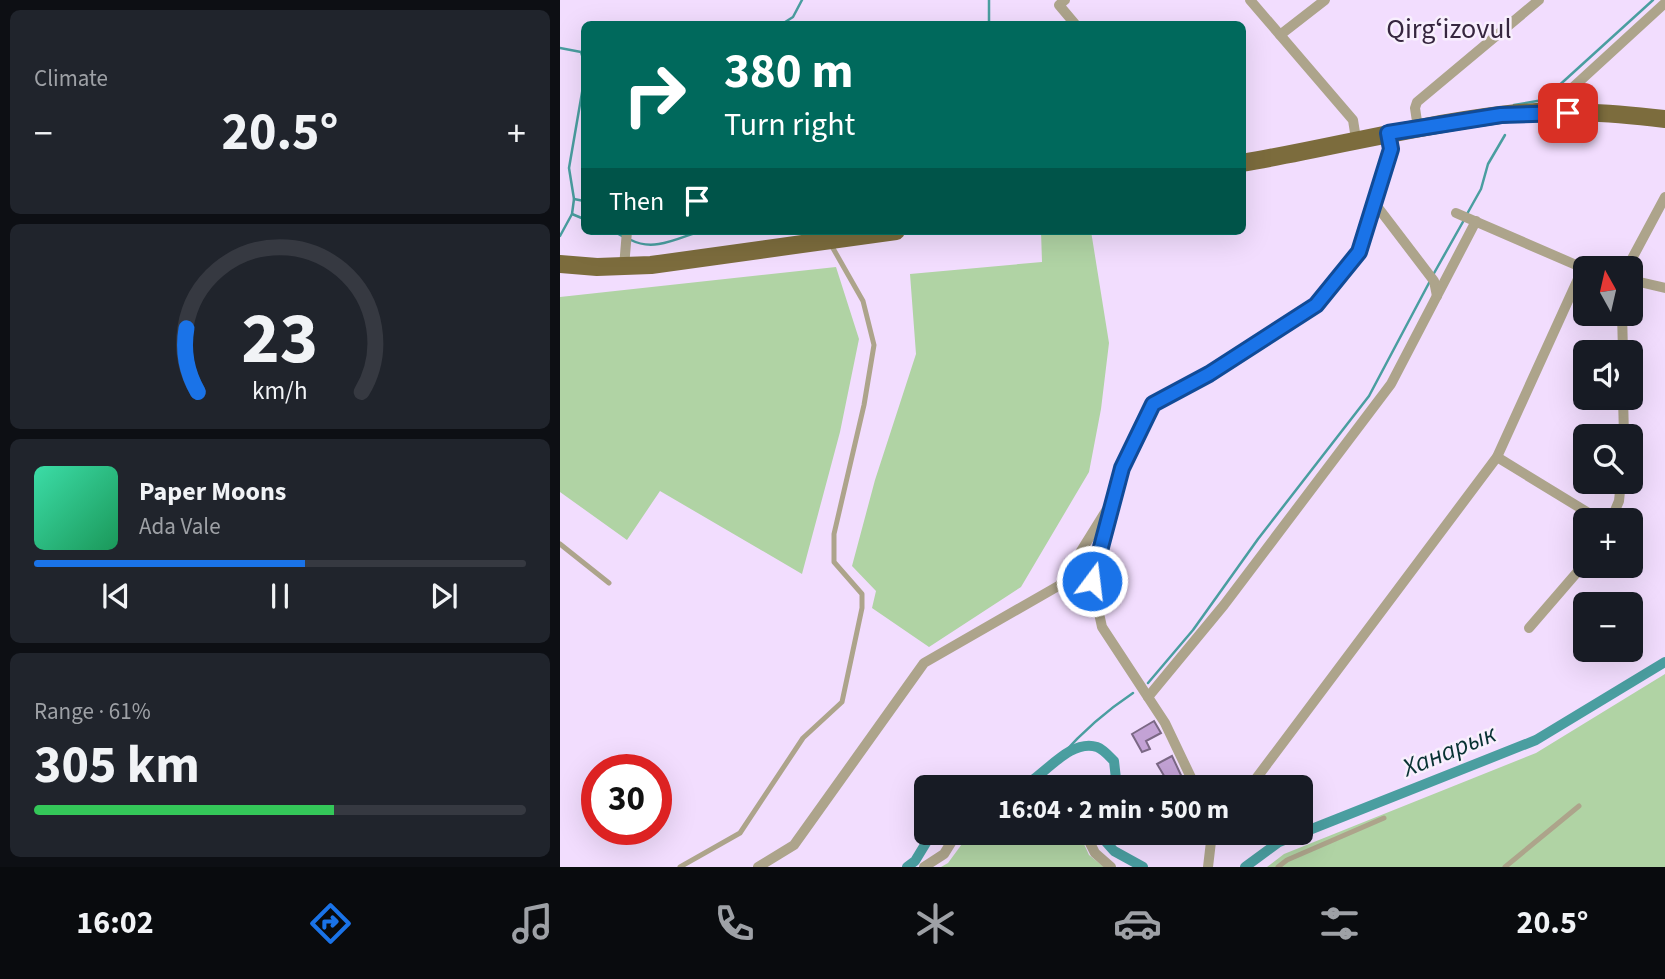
<!DOCTYPE html>
<meta charset="utf-8">
<style>
body{margin:0;font-family:"Source Sans 3",sans-serif;background:#20242c;color:#f1f3f6;height:100vh;display:flex;flex-direction:column;font-size:26px;white-space:nowrap}
*{box-sizing:border-box;margin:0}
p{font-size:23px;color:#9ea1a6}
.icon{flex:none;width:38px;height:38px;fill:none;stroke:currentColor;stroke-width:2;stroke-linecap:round;stroke-linejoin:round}
.map{position:relative;flex:1;overflow:hidden}
.details{display:flex;flex-direction:column;gap:10px;padding:10px;background:#0d0f14;width:560px}
.details>*{flex:none}
.top-card{position:absolute;left:21px;top:21px;width:665px;height:214px;border-radius:10px;box-shadow:0 7px 28px #0002;background:#00695c;color:#fff;overflow:hidden}
.needle{width:46px;rotate:352deg}
.fabs{position:absolute;left:1013px;top:256px;display:grid;gap:14px}
.fabs a{display:grid;place-items:center;width:70px;height:70px;border-radius:10px;background:#171b24;box-shadow:0 7px 28px #0002;font-size:35px}
.speed{position:absolute;left:21px;top:754px;display:flex;gap:14px;font-size:35px;font-weight:700;text-align:center}
.speed>*{display:grid;place-content:center;width:91px;height:91px;border-radius:50%;background:#171b24;box-shadow:0 7px 28px #0002;line-height:1}
.speed .limit{border:10px solid #d22;background:#fff;color:#111}
.pin{position:absolute;display:grid;place-items:center;width:60px;height:60px;color:#fff;margin:-30px;border-radius:14px;box-shadow:0 4px 10px #0006}
.me{position:absolute;width:77px;margin:-38px;rotate:15deg;stroke-linejoin:round;filter:drop-shadow(0 0 5px #0008)}
.turn{display:flex;align-items:center;gap:24px;height:147px;padding:0 28px;font-size:32px}
.turn .icon{width:91px;height:91px;stroke-width:2.5}
.turn b{display:block;font-size:49px;line-height:60px}
.then{display:flex;align-items:center;height:66px;padding:0 28px;background:#0003;gap:14px;font-size:26px}
.big{font-size:52px;font-weight:700;line-height:1.1}
.details .widget{flex:1;display:flex;flex-direction:column;justify-content:center;gap:10px;min-width:0;padding:0 24px;border-radius:10px;background:#20242c}
.details .dial{align-items:center;gap:0}
.dial svg{height:182px;overflow:visible;fill:none;stroke:#363941;stroke-width:7;stroke-linecap:round;text-anchor:middle}
.dial text{fill:#f1f3f6;stroke:none}
.song{display:flex;align-items:center;gap:21px}
.cover{width:84px;height:84px;border-radius:10px;background:linear-gradient(135deg,hsl(160 70% 55%),hsl(150 70% 35%))}
.played{height:7px;border-radius:4px;background:linear-gradient(90deg,#1a73e8 55%,#363941 55%)}
.keys{display:flex;justify-content:space-around;direction:ltr}
.heat{display:flex;justify-content:space-between;align-items:center;font-size:38px;direction:ltr}
.charge{height:10px;border-radius:5px;background:linear-gradient(90deg,#34c759 61%,#363941 0)}
.trip{position:absolute;left:354px;top:775px;width:399px;height:70px;border-radius:10px;background:#171b24;box-shadow:0 7px 28px #0002;font-weight:700;line-height:70px;text-align:center}
.tab-bar{display:flex;height:112px;justify-content:space-around;align-items:center;background:#090b0e;color:#9ea1a6}
.tab-bar .icon{width:49px;height:49px}
.tab-bar .current{color:#1a73e8}
.tab-bar b{font-size:32px;color:#f1f3f6}
main{display:flex;flex:1;min-height:0}
.map>svg:first-child{display:block}
</style>
<main>
<section class="details">
<div class="widget"><p>Climate</p>
<div class="heat"><a>−</a><b class="big">20.5°</b><a>+</a></div>
</div>
<div class="widget dial"><svg viewBox="0 0 100 80">
<path d="M14 69A42 42 0 1 1 86 69"/>
<path d="M14 69A42 42 0 0 1 9 41" stroke="#1a73e8"/>
<text x="50" y="56" font-size="32" font-weight="700">23</text>
<text x="50" y="72" font-size="11">km/h</text>
</svg></div>
<div class="widget">
<div class="song"><i class="cover"></i><div><b>Paper Moons</b><p>Ada Vale</p></div></div>
<div class="played"></div>
<div class="keys"><svg class="icon" aria-label="previous" viewBox="0 0 24 24"><path d="M18 5L8 12l10 7zM5 5v14"/></svg><svg class="icon" aria-label="pause" viewBox="0 0 24 24"><path d="M8 5v14M16 5v14"/></svg><svg class="icon" aria-label="next" viewBox="0 0 24 24"><path d="M6 5l10 7-10 7zM19 5v14"/></svg></div>
</div>
<div class="widget"><p>Range · 61%</p><b class="big">305 km</b><div class="charge"></div></div>
</section>
<div class="map">
<svg width="1105" height="867" viewBox="0 0 1105 867">
<rect width="100%" height="100%" fill="#f2ddfe"/>
<!-- green -->
<g fill="#b0d3a4">
<polygon points="481,231 531,231 549,343 541,409 529,472 461,587 369,647 312,608 316,591 292,566 315,480 356,354 350,274 482,262"/>
<polygon points="276,267 299,339 280,432 242,574 100,491 67,540 0,492 0,297"/>
<polygon points="1105,674 1105,867 707,867 724,854 976,753"/>
<polygon points="410,833 519,833 529,855 544,867 381,867 388,863"/>
</g>
<g fill="none" stroke-linecap="round" stroke-linejoin="round">
<!-- stream -->
<g stroke="#4a9ea0" stroke-width="2.5">
<polyline points="429,0 429,24"/>
<polyline points="222,24 233,17 242,0"/>
<polyline points="0,48 21,52 24,62"/>
<polyline points="954,105 983,100 1093,0"/>
<polyline points="14,199 24,201"/>
<polyline points="12,214 24,219"/>
<polyline points="907,214 921,189 928,164 945,135"/>
<polyline points="53,231 62,236"/>
<polyline points="0,236 12,214 14,199 9,168 24,81"/>
<path d="M71,240c23,12 47,-2 70,-9"/>
<polyline points="873,275 904,220"/>
<polyline points="588,683 633,630 698,539 809,396 870,281"/>
<path d="M501,756c22,-25 45,-45 72,-63"/>
</g>
<!-- canal -->
<g stroke="#4a9ea0" stroke-width="10">
<path d="M461,788c22,-11 49,-50 76,-41 6,2 13,10 17,14l2,18 -7,9"/>
<polyline points="538,833 554,851 583,867"/>
<polyline points="347,867 355,861 372,833"/>
<polyline points="685,867 719,842 976,740 1105,662"/>
</g>
</g>
<!-- building -->
<g fill="#c3a2d5" stroke="#7b6885" stroke-width="2">
<polygon points="594,721 601,733 586,741 590,749 582,752 572,734"/>
<polygon points="612,756 627,788 608,788 604,780 606,779 597,764"/>
</g>
<g fill="none" stroke-linecap="round" stroke-linejoin="round">
<!-- lane -->
<g stroke="#ada48b" stroke-width="5">
<polyline points="0,544 49,583"/>
<polyline points="120,867 180,833 243,738 282,702 302,608 302,594 274,562 274,534 304,405 314,345 303,301 270,243"/>
<polyline points="718,867 727,860 824,818"/>
<polyline points="945,867 1019,806"/>
</g>
<!-- street -->
<g stroke="#ada48b" stroke-width="10">
<polyline points="505,0 499,5 515,24"/>
<polyline points="690,0 793,120 796,139"/>
<polyline points="720,35 765,0"/>
<polyline points="986,112 1105,3"/>
<polyline points="858,128 855,108 857,102 979,0"/>
<polyline points="813,201 874,281 877,296"/>
<polyline points="896,213 1023,268"/>
<polyline points="64,267 67,231"/>
<polyline points="1067,268 1105,197"/>
<polyline points="1071,280 1105,288"/>
<polyline points="1062,313 1063,352"/>
<polyline points="1063,397 1064,436"/>
<polyline points="937,457 1040,520"/>
<polyline points="1051,520 1059,501 1061,481"/>
<polyline points="969,628 1026,562"/>
<polyline points="588,697 664,605 831,384 916,221"/>
<polyline points="636,788 605,723 542,627 532,581 562,468 593,404 649,374 756,305 799,252 831,149 828,133"/>
<polyline points="689,788 937,457 1023,268 1026,269"/>
<polyline points="525,833 535,853 551,867"/>
<polyline points="198,867 234,845 364,663 500,585 549,506"/>
<polyline points="364,867 384,854 397,833"/>
<polyline points="648,867 652,833"/>
</g>
<!-- primary -->
<g stroke="#7c6c3d" stroke-width="18">
<path d="M682,163c87,-15 171,-37 258,-48 54,-7 111,-2 165,4"/>
<polyline points="0,264 37,267 91,265 336,231"/>
</g>
</g>
<g fill="none" stroke-linecap="round" stroke-linejoin="round">
<defs>
<polyline id="route" points="532,581 562,468 593,404 649,374 756,305 799,252 831,149 828,133 941,115 1008,113"/>
</defs>
<!-- route casing -->
<use href="#route" stroke="#114b97" stroke-width="18"/>
<!-- route -->
<use href="#route" stroke="#1a73e8" stroke-width="12"/>
</g>
<g text-anchor="middle" stroke-width="5" stroke-linejoin="round" paint-order="stroke">
<!-- water labels -->
<g font-size="26" font-style="italic" fill="#083233" stroke="#f8effd">
<text transform="translate(889 750) rotate(-22)" y="9">Ханарык</text>
</g>
<!-- quarter labels -->
<g font-size="28" fill="#36263f" stroke="#f8effd">
<text x="889" y="38">Qirgʻizovul</text>
</g>
</g>
</svg>
<div class="fabs">
<a><svg class="needle" viewBox="-14 -14 28 28"><path d="M0-13l5 13h-10z" fill="#e53935"/><path d="M0 13l5-13h-10z" fill="#9ea1a6"/></svg></a>
<a><svg class="icon" aria-label="sound" viewBox="0 0 24 24"><path d="M4 9h4l5-4v14l-5-4H4zM17 9q2 3 0 6"/></svg></a>
<a><svg class="icon" aria-label="search" viewBox="0 0 24 24"><circle cx="10" cy="10" r="6"/><path d="M15 15l6 6"/></svg></a>
<a>+</a>
<a>−</a>
</div>
<div class="speed"><div class="limit">30</div></div>
<div class="pin" style="left:1008px;top:113px;background:#d93025"><svg class="icon" aria-label="arrive" viewBox="0 0 24 24"><path d="M6 21V4h12l-3 4 3 4H6"/></svg></div>
<svg class="me" style="left:532px;top:581px" viewBox="-20 -20 40 40"><circle r="17" fill="#1a73e8" stroke="#fff" stroke-width="3"/><path d="M0-11L8 9 0 5-8 9z" fill="#fff"/></svg>
<div class="trip">16:04 · 2 min · 500 m</div>
<div class="top-card">
<div class="turn"><svg class="icon" aria-label="right" viewBox="0 0 24 24"><path d="M7 20v-9h11M14 6l5 5-5 5"/></svg><div><b>380 m</b>Turn right</div></div>
<div class="then">Then<svg class="icon" aria-label="arrive" viewBox="0 0 24 24"><path d="M6 21V4h12l-3 4 3 4H6"/></svg></div>
</div>
</div>
</main>
<nav class="tab-bar">
<b>16:02</b>
<svg class="icon current" aria-label="directions" viewBox="0 0 24 24"><path d="M12 3l9 9-9 9-9-9zM9 14v-3h6M13 9l2 2-2 2"/></svg>
<svg class="icon" aria-label="music" viewBox="0 0 24 24"><path d="M9 18V5l10-2v13"/><circle cx="6" cy="18" r="3"/><circle cx="16" cy="16" r="3"/></svg>
<svg class="icon" aria-label="phone" viewBox="0 0 24 24"><path d="M5 4h4l2 5-3 2q2 4 5 5l2-3 5 2v4C11 20 4 13 5 4z"/></svg>
<svg class="icon" aria-label="climate" viewBox="0 0 24 24"><path d="M12 3v18M4 7l16 10M4 17L20 7"/></svg>
<svg class="icon" aria-label="car" viewBox="0 0 24 24"><path d="M5 17H2v-5l4-1 3-4h7l3 4 3 1v5h-3M9 17h6M6 11h13"/><circle cx="7" cy="17" r="2"/><circle cx="17" cy="17" r="2"/></svg>
<svg class="icon" aria-label="filters" viewBox="0 0 24 24"><path d="M4 7h16M4 17h16"/><circle cx="9" cy="7" r="2"/><circle cx="15" cy="17" r="2"/></svg>
<b>20.5°</b>
</nav>
